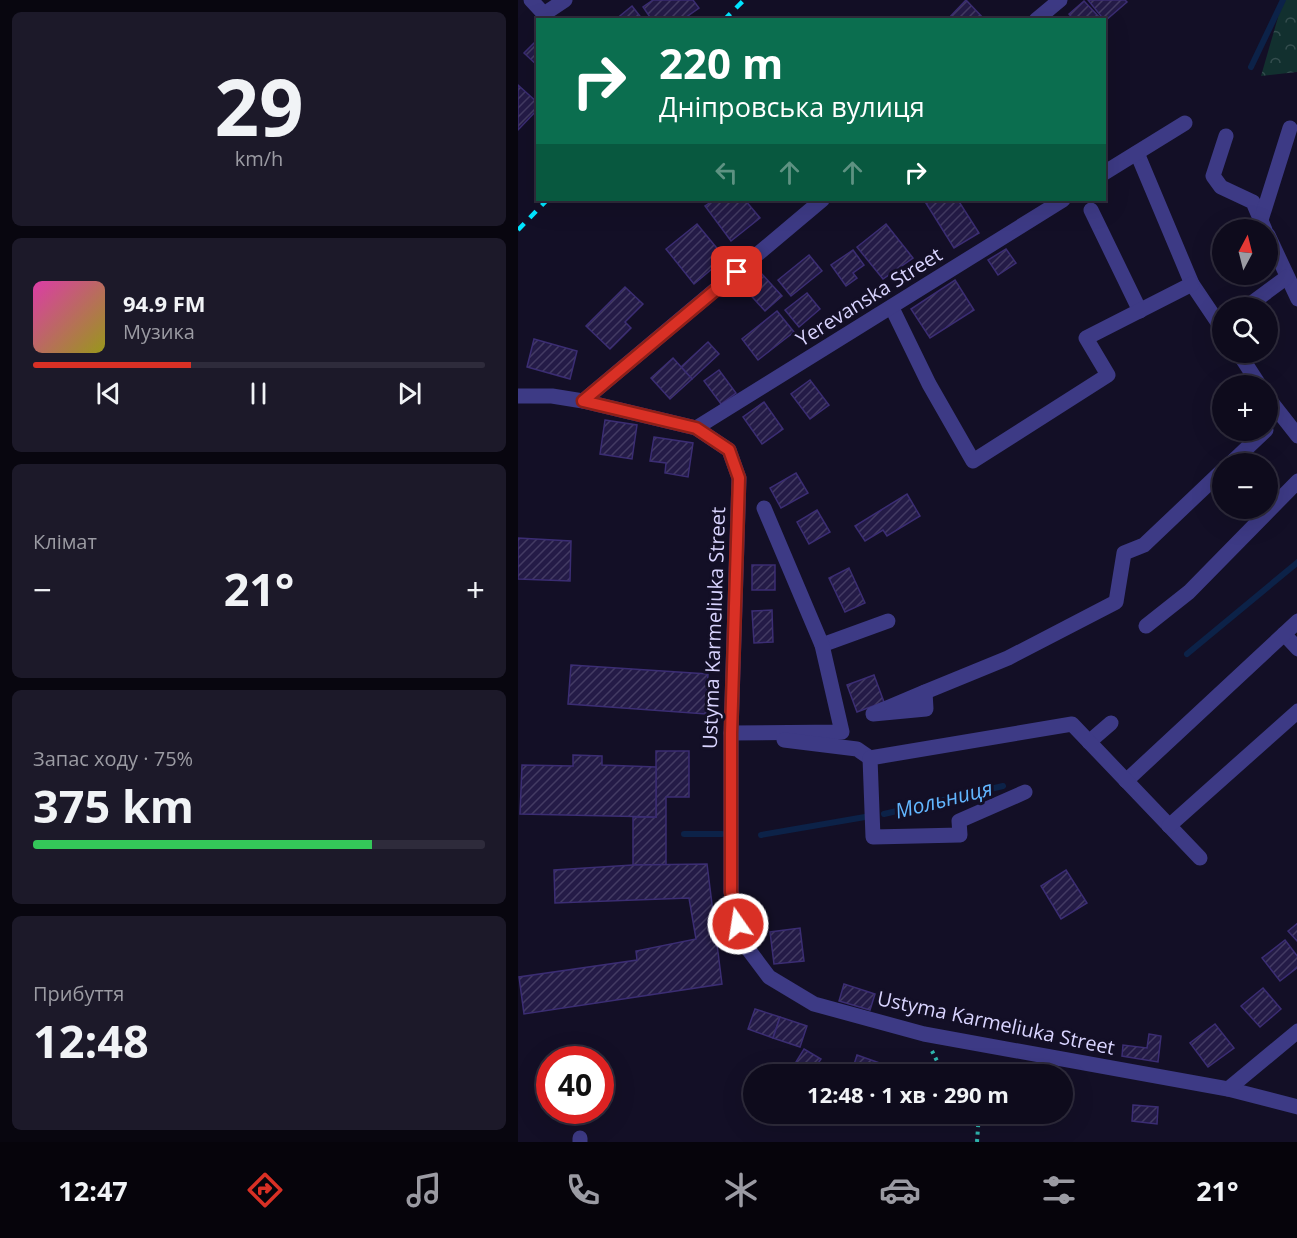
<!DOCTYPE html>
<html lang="uk">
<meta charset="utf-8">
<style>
body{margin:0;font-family:"Open Sans",sans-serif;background:#1c1929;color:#f1f3f6;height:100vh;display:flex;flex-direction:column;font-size:22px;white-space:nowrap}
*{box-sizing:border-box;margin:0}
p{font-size:20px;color:#9b9ba3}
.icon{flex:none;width:33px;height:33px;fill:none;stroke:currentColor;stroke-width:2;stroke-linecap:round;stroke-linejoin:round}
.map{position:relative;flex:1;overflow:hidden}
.side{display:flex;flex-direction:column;gap:12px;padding:12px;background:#08060f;width:518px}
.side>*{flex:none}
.banner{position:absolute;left:18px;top:18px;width:570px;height:183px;border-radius:0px;box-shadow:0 6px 24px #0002,0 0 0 2px #2e2b3b;background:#0b6e4f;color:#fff;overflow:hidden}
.needle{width:39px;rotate:7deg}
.fabs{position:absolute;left:694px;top:219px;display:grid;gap:12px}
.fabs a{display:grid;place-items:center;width:66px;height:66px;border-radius:50%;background:#0e0b1c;box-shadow:0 6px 24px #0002,0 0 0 2px #2e2b3b;font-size:30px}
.speed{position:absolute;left:18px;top:1046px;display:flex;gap:12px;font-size:30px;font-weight:700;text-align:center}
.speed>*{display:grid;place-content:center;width:78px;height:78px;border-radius:50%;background:#0e0b1c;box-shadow:0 6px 24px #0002,0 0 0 2px #2e2b3b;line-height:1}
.speed .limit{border:9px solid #d22;background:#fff;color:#111}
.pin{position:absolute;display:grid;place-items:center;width:51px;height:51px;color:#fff;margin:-26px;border-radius:12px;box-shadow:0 3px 9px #0006}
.me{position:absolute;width:66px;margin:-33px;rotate:347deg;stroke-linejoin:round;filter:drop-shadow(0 0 4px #0008)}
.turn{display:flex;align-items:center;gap:21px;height:126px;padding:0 24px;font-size:27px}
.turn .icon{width:78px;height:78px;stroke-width:2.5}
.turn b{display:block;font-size:42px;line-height:51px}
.lanes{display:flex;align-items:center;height:57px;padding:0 24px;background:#0003;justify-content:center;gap:30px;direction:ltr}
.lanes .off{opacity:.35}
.big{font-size:45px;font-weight:700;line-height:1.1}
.side .tile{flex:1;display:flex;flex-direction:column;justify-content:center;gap:9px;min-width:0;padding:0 21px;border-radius:9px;background:#1c1929}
.side .dial{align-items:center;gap:0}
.dial b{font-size:78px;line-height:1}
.song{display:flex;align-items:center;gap:18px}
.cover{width:72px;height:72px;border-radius:9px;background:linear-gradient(135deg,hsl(320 70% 55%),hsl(60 70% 35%))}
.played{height:6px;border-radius:3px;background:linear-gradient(90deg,#d93025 35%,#2e2b3b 35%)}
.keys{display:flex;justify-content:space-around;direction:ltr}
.heat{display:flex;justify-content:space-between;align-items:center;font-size:33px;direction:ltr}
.charge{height:9px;border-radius:4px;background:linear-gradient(90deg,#34c759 75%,#2e2b3b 0)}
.trip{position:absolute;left:225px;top:1064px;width:330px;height:60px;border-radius:30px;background:#0e0b1c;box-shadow:0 6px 24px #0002,0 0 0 2px #2e2b3b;font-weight:700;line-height:60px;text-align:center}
.tab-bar{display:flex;height:96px;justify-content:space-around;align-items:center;background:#06040b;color:#9b9ba3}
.tab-bar .icon{width:42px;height:42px}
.tab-bar .selected{color:#d93025}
.tab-bar b{font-size:27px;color:#f1f3f6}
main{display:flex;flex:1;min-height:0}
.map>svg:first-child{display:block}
</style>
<main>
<section class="side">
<div class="tile dial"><b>29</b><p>km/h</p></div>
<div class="tile">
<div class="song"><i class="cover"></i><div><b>94.9 FM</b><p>Музика</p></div></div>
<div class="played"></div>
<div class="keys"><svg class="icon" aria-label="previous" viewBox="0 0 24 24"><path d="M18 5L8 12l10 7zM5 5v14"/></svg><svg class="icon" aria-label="pause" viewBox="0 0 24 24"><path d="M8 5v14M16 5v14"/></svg><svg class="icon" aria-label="next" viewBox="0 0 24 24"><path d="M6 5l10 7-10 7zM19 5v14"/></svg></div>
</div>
<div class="tile"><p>Клімат</p>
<div class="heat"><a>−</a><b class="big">21°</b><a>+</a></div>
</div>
<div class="tile"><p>Запас ходу · 75%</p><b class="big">375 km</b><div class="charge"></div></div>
<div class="tile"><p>Прибуття</p><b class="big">12:48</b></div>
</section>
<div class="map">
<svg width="780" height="1142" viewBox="0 0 780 1142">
<defs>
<pattern id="forest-crowns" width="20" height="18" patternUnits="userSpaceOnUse" patternTransform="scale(1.5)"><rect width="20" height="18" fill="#12302f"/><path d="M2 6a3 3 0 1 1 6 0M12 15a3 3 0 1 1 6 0" fill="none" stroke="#344d4e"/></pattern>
<pattern id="building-hatch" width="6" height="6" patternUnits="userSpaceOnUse" patternTransform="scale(1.5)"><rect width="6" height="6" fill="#241b47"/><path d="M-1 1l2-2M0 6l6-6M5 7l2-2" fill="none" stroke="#433b63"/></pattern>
</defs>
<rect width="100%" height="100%" fill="#130f26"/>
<!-- forest -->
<polygon fill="url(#forest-crowns)" points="765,0 779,0 779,72 743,76"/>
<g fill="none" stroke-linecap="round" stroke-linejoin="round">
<!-- stream -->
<g stroke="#0c2248" stroke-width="6">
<polyline points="733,67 765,0"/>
<polyline points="669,654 780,562"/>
<polyline points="366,814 485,786"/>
<polyline points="166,834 204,834"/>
<polyline points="243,835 347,817"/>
</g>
</g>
<!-- building -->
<g fill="url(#building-hatch)" stroke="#3b2d73" stroke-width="1.5">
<polygon points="135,0 175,0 181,8 164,20 134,20 125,7"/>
<polygon points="448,0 467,20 429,20"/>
<polygon points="570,0 607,0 609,2 587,21"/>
<polygon points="566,1 582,18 580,20 556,20 551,14"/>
<polygon points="114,6 125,20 97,20"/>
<polygon points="20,39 20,66 6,53"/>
<polygon points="0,85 20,103 20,109 0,130"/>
<polygon points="196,200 227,200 242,218 213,241 187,206"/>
<polygon points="406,200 440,200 461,233 436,248"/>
<polygon points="179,224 207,258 176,284 148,249"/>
<polygon points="368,224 395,258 365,279 339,247"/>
<polygon points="488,249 498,263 480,275 470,260"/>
<polygon points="335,250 346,265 335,273 339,278 328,286 313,265"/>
<polygon points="291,255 304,271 273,296 260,280"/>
<polygon points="243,273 264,296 247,311 226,288"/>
<polygon points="437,280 456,310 412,338 393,309"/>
<polygon points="107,287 125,304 107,322 113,328 92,349 68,326"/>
<polygon points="289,293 302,309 281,327 267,310"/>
<polygon points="259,311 276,332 240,360 224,339"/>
<polygon points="16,339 59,351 52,379 9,367"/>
<polygon points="190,342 201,354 174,379 163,367"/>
<polygon points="155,358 174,379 152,399 133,378"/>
<polygon points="201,370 218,393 203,404 186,381"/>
<polygon points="292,380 311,405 292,419 273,394"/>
<polygon points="246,402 265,429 244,444 225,417"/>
<polygon points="87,420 119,425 114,459 82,454"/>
<polygon points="136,437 175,443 170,477 147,473 148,463 132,461"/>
<polygon points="278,473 290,493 263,508 252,488"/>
<polygon points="389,494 402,516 369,536 365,530 347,541 337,526"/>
<polygon points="299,510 312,532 291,544 279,522"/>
<polygon points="0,538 53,541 52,581 0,579"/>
<rect x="234" y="565" width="23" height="25"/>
<polygon points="331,568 347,603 327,612 311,578"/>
<polygon points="254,610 255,642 236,643 234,611"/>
<polygon points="53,665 190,674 188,714 50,704"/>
<polygon points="356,675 366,702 339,712 329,685"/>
<polygon points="138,751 171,751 171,797 148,797 148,865 115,865 115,817 138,817"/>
<polygon points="55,755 84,756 84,765 138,767 138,817 2,814 4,765 55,766"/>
<polygon points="189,864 204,984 6,1014 1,977 119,960 118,951 178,939 171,898 37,903 36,870 115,865"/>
<polygon points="548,870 569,903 543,919 523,886"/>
<polygon points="780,923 780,942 770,931"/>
<polygon points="282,928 286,961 256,964 252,932"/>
<polygon points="767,940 780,957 780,967 762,981 744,958"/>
<polygon points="326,984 357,994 352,1010 321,1001"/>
<polygon points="745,988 763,1009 742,1027 723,1006"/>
<polygon points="237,1009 262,1017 255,1038 230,1029"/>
<polygon points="262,1017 289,1026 282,1047 255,1038"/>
<polygon points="697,1024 716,1048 690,1067 672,1043"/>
<polygon points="631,1034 643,1036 640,1062 604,1056 605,1045 629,1048"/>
<polygon points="286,1049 303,1059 293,1074 279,1074 273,1070"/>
<polygon points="339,1055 370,1066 367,1074 333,1074"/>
<polygon points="615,1105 640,1107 639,1124 614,1121"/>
</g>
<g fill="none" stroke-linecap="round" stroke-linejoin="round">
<!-- path -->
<g stroke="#2fb8b0" stroke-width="4" stroke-dasharray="3 4.5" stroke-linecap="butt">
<polyline points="414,1051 419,1061 432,1074"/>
<polyline points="459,1142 461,1113"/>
</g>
<!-- minor -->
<g stroke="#3d3a85" stroke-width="15">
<polyline points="13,0 26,14 47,0"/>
<polyline points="518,20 542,0"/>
<polyline points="708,136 695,176 703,187 735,202 747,230"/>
<polyline points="619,153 674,284 705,330"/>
<polyline points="586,173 667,123"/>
<polyline points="573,210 622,311"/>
<polyline points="743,220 772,128"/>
<polyline points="750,235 780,299"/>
<polyline points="374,308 411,384 455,461 590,375 568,338 674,284"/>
<polyline points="727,308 769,277"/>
<polyline points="720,352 742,386"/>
<polyline points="0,396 34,396 65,401 178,428 211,450 221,478 213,733 213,892 224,941 251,977 296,1004 406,1034 710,1089 780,1107"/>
<polyline points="750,398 780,436"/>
<polyline points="65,401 304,200"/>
<polyline points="178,428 545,200"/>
<polyline points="712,464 748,430"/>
<polyline points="628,626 671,592 780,481"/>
<polyline points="766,634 780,649"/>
<polyline points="304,645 370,621"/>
<polyline points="407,692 490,658 598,602 606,553 626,545 705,470"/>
<polygon points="407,692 408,709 355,714"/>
<polyline points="213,733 324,732 304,645 246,508"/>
<polyline points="266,740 339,749 352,758"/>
<polyline points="571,742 593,723"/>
<polyline points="608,781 780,621"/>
<polyline points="507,792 441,821 442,835 355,837 352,758 554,724 682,858"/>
<polyline points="651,826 780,711"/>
<polyline points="710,1089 780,1031"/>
<polyline points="62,1138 62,1142"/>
</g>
<!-- rail -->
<g stroke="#00e5ff" stroke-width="4.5" stroke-dasharray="9 8" stroke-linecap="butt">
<polyline points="206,20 226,0"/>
<polyline points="0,230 29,200"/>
</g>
</g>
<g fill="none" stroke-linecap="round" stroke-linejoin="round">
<defs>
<polyline id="route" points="219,272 65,401 178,428 211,450 221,478 213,733 213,892 220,924"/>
</defs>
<!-- route casing -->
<use href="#route" stroke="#8d1f18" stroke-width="15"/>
<!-- route -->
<use href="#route" stroke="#d93025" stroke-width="10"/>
</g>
<g text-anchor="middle" stroke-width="6" stroke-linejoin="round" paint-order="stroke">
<!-- street labels -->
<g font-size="20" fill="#d9d4ff" stroke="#130f26">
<text transform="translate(351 297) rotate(-32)" y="7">Yerevanska Street</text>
<text transform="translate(196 628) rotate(-88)" y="7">Ustyma Karmeliuka Street</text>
<text transform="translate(478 1023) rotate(12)" y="7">Ustyma Karmeliuka Street</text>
</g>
<!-- water labels -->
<g font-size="21" font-style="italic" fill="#62b6ff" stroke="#130f26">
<text transform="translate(426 800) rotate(-14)" y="7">Мольниця</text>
</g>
</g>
</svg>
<div class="fabs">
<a><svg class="needle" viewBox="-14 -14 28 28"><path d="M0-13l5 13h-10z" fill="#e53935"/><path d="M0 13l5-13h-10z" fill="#9b9ba3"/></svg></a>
<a><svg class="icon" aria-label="search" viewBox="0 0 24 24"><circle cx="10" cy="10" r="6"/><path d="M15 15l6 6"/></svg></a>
<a>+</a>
<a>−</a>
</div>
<div class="speed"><div class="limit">40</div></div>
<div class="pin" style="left:219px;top:272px;background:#d93025"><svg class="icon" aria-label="arrive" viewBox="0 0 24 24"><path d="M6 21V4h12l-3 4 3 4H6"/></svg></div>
<svg class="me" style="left:220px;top:924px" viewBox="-20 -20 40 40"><circle r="17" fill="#d93025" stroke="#fff" stroke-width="3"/><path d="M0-11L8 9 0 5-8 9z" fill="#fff"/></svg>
<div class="trip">12:48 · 1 хв · 290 m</div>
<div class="banner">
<div class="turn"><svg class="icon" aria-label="right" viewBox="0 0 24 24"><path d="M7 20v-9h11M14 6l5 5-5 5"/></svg><div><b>220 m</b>Дніпровська вулиця</div></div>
<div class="lanes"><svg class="icon off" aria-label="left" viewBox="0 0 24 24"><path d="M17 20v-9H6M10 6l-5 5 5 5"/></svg><svg class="icon off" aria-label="ahead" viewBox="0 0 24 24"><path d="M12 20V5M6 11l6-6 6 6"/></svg><svg class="icon off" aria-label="ahead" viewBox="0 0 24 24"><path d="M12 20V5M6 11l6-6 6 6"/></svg><svg class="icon" aria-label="right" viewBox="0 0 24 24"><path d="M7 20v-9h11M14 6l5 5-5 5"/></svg></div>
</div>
</div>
</main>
<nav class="tab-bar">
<b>12:47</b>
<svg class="icon selected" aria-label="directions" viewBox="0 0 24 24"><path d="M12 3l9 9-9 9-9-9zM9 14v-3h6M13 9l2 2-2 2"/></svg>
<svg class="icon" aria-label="music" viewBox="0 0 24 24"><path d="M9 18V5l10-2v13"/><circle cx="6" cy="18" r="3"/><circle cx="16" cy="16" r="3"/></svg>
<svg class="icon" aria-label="phone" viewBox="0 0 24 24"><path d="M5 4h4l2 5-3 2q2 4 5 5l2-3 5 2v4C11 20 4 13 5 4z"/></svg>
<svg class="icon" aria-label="climate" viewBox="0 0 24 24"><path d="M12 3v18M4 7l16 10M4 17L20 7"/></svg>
<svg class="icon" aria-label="car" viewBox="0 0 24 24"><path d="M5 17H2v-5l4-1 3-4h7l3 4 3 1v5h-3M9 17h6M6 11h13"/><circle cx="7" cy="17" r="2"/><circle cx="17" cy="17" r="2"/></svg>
<svg class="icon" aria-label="filters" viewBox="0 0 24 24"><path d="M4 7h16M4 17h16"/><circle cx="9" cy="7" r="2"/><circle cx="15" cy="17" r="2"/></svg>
<b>21°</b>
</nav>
